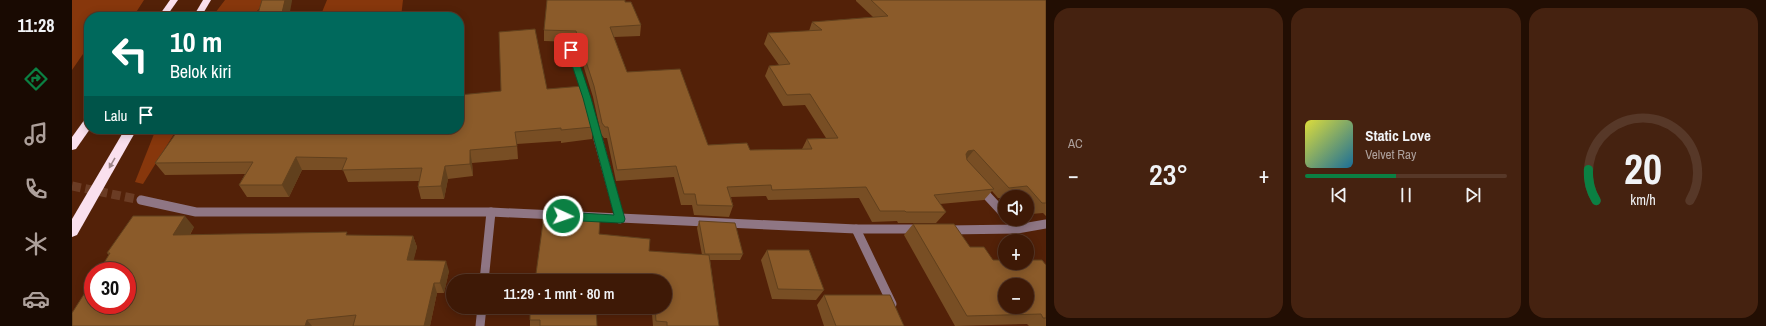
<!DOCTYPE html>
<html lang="id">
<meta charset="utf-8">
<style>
body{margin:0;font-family:"Archivo Narrow",sans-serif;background:#452210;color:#f1f3f6;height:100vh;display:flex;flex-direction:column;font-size:15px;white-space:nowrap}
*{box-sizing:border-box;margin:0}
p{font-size:13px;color:#ada09b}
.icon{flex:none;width:22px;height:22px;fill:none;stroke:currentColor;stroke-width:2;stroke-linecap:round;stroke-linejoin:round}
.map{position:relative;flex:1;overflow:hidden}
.drawer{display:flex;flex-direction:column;gap:8px;padding:8px;background:#220e03;width:720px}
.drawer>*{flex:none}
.banner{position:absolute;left:12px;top:12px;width:380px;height:122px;border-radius:16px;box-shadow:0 2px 10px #0003,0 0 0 1px #573828;background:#00695c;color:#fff;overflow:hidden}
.buttons{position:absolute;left:926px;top:190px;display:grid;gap:8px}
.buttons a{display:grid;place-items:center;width:36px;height:36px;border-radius:50%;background:#3e1906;box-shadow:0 2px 10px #0003,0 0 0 1px #573828;font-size:20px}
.speed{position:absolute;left:12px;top:262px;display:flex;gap:8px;font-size:20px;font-weight:700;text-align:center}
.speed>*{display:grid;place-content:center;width:52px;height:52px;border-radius:50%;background:#3e1906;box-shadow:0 2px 10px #0003,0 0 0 1px #573828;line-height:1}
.speed .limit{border:6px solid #d22;background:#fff;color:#111}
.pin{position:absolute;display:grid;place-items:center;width:34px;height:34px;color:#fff;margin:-17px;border-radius:8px;box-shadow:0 2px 6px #0006}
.me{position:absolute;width:44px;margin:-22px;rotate:93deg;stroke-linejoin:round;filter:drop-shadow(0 0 3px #0008)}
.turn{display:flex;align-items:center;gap:14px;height:84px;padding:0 20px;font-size:18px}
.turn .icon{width:52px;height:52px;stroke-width:2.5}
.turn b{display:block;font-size:28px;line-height:34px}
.then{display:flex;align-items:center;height:38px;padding:0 20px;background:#0003;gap:8px;font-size:15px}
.big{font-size:30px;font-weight:600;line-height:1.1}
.drawer .tile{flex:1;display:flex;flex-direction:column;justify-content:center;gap:6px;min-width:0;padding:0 14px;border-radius:16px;background:#452210}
.drawer .dial{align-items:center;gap:0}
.dial svg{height:104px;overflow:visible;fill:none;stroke:#573828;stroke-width:7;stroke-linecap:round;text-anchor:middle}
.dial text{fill:#f1f3f6;stroke:none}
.song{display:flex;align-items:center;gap:12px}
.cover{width:48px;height:48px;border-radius:6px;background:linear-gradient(135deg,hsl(60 70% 55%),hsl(200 70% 35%))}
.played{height:4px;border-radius:2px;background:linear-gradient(90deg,#0b8043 45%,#573828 45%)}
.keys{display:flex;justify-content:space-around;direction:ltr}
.heat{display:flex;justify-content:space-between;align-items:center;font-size:22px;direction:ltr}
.drawer .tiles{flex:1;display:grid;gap:8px;grid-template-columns:repeat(3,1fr)}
.trip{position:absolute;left:374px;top:274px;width:226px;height:40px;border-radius:20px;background:#3e1906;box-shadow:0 2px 10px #0003,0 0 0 1px #573828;font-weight:600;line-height:40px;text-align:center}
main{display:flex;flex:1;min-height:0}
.tab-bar{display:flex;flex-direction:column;width:72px;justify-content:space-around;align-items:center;background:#190a02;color:#ada09b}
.tab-bar .icon{width:28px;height:28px}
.tab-bar .on{color:#0b8043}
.tab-bar b{font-size:18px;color:#f1f3f6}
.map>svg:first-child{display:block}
</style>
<main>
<nav class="tab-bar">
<b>11:28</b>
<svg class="icon on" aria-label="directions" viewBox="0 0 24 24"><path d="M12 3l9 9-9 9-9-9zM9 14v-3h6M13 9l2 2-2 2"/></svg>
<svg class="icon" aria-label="music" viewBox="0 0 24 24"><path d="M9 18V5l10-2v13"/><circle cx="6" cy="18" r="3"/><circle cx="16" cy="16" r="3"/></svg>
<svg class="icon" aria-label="phone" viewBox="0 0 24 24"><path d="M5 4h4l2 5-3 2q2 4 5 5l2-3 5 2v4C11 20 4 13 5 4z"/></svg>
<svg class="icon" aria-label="climate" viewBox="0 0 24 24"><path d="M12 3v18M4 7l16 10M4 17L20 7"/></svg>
<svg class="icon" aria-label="car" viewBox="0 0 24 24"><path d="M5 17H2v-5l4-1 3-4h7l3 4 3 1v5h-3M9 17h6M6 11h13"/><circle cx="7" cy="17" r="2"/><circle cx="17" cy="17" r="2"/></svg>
</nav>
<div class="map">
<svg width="974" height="326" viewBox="0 0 974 326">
<rect width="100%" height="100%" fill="#532108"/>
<!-- green -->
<g fill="#87370c">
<polygon points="0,0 72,0 61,17 17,17 17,54 11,54 0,70"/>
<polygon points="153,0 214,0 189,7 179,17 140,17"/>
<polygon points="255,0 331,0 329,17 248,17"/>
<polygon points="84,129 105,129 71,184 63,182"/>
</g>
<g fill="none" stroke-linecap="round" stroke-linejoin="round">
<!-- street-tunnel -->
<polyline stroke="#6b3c24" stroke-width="9" stroke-dasharray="9 4.5" stroke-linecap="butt" points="0,186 69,200"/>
<!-- street-far1 -->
<polyline stroke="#8f7684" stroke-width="6" points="499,50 515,98 526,140"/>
<!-- street -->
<g stroke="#8f7684" stroke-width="9">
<polyline points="526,139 548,219"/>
<polyline points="908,188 933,215"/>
<polyline points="69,200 124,212 419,212 784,229 848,229"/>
<polyline points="936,219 945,229"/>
<polyline points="784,229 820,304"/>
<polyline points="875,230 945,229 974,224"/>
<polyline points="412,281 419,212"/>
<polyline points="408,326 410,307"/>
</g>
<!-- highway -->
<g fill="#fae0ee" fill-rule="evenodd">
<polygon points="98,0 106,0 94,17 86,17"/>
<polygon points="131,0 139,0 129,17 121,17"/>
<polygon points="17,118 18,129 4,149 0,150 0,137 13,119"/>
<polygon points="53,129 65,129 5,235 0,237 0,219"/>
</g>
</g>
<!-- wall -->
<g fill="#784e24">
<polygon points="784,0 974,0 974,216 971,213 959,214 955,209 955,197 933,197 933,198 926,198 920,191 912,200 868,204 874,212 864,223 826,223 825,221 800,222 787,198 696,200 694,196 659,197 661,206 657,217 622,215 620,205 609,205 602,177 544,181 535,138 532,138 529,134 521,97 504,42 472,41 472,30 553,2 569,25 568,36 542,37 555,72 636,145 678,150 730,149 735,139 754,138 733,105 711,106 693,76 697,66 707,65 692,44 696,33 737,31 740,22 801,17 784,1"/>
<polygon points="475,89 521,125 520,139 489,143 489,141 445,144 446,159 400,163 401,176 376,179 372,199 349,199 346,187 347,181 276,182 271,170 230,170 217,197 175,197 167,185 173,174 93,175 83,163 387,129"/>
<polygon points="627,221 671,254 668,260 638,260 647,326 581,326 580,314 524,308 525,326 458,326 458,307 593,307 593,281 463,281 577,251 630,255 625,228"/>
<polygon points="841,224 898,247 921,260 974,265 974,326 957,326 955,324 883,326 832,235"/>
<polygon points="122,227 118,235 341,236 345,247 341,260 377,271 372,293 365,293 358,326 0,326 37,255 35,253"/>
<polygon points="695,250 752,290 744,300 700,299 689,260"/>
<polygon points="752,295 832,326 752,326 745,305"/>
</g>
<!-- shaded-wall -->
<g fill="#61401d">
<polygon points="213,0 220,0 220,1 217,17 209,17"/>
<polygon points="398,150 400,163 401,176 398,164"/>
<polygon points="902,150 893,161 887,162 896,151"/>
<polygon points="224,157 230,170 217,197 210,185"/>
<polygon points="373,166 376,179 372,199 369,186"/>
<polygon points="113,216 122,227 111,246 101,235"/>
<polygon points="341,236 345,247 339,271 335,260"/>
<polygon points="374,261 377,271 372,293 368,283"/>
<polygon points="362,283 365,293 358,326 352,326"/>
<polygon points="235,320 240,326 233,326"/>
</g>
<!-- building -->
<g fill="#8b5b2a" stroke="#61401d" fill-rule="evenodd">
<polygon points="190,0 213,0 209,17 185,17"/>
<polygon points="475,0 553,0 553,2 559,2 569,25 538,27 555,72 608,69 636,145 675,143 678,150 740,149 735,139 766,138 738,94 715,95 697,66 718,64 696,33 750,30 740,22 816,16 799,0 974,0 974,203 970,203 955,186 937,188 902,150 896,151 894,154 895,160 922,189 862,195 874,212 834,212 833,211 808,211 794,187 700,190 699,185 655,187 661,206 625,205 623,194 612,194 604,166 545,170 536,127 533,127 530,123 522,86 504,31 472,30"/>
<polygon points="463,29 475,89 511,86 521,125 521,127 489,130 489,128 443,132 445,146 398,150 398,164 373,166 369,186 346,187 350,168 270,170 275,158 224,157 210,185 167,185 181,162 83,163 107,129 387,129 387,95 429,91 427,32"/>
<polygon points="472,215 528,220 527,234 578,239 577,251 637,255 647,326 595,326 595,322 584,321 583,307 593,307 593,281 459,281 463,281"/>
<polygon points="61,216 113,216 101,235 275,232 274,235 341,236 335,260 374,261 368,283 362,283 352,326 281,326 284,315 235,320 233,326 0,326 0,313 21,280 21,305 55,305 55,271 27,271 38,253 35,253"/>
<polygon points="627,221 663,223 671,254 633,254"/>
<path d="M841,224h41l16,23h14l9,13h12v3h22v-3h15l4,5v53h-3l-2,-4 -74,2zM933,285h22v22h-22z"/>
<polygon points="695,250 737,250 752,290 706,289"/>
<polygon points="752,295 818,295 832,326 764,326"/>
<polygon points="458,307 524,307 525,326 468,326 468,320 458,320"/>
</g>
<!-- one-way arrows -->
<defs><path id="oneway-solid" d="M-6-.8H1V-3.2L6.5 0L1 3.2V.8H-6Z"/></defs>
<use fill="#9c8487" href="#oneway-solid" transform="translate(40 163) rotate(120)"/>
<!-- route -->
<polygon fill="#0b8043" stroke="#07532c" points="496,48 501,48 503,50 519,98 553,219 552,222 548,223 491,220 487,219 486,216 487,213 491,212 542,215 511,98 495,50"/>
</svg>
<div class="buttons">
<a><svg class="icon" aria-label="sound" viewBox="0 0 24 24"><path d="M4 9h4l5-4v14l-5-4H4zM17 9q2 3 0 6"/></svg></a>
<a>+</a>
<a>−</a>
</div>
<div class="speed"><div class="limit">30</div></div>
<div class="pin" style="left:499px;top:50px;background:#d93025"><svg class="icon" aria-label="arrive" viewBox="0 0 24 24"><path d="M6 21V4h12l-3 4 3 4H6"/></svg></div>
<svg class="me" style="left:491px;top:216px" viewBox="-20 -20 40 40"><circle r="17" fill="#0b8043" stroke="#fff" stroke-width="3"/><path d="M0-11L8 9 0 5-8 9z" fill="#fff"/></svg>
<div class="trip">11:29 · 1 mnt · 80 m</div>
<div class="banner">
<div class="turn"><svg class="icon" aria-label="left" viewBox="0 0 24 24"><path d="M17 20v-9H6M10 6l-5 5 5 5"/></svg><div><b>10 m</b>Belok kiri</div></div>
<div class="then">Lalu<svg class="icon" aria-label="arrive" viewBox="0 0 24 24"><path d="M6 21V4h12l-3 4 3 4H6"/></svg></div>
</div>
</div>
<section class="drawer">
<div class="tiles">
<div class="tile"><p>AC</p>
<div class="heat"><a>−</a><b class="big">23°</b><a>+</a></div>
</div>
<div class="tile">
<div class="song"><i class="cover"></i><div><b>Static Love</b><p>Velvet Ray</p></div></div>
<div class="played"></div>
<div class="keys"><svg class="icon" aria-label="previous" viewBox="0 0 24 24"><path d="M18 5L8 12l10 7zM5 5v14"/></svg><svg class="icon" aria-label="pause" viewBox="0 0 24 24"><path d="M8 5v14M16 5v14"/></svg><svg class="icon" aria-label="next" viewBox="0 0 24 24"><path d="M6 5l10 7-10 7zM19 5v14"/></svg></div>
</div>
<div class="tile dial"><svg viewBox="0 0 100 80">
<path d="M14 69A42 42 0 1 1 86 69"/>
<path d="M14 69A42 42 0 0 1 8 45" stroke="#0b8043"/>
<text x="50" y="56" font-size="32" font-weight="700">20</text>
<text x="50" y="72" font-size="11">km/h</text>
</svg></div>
</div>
</section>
</main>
